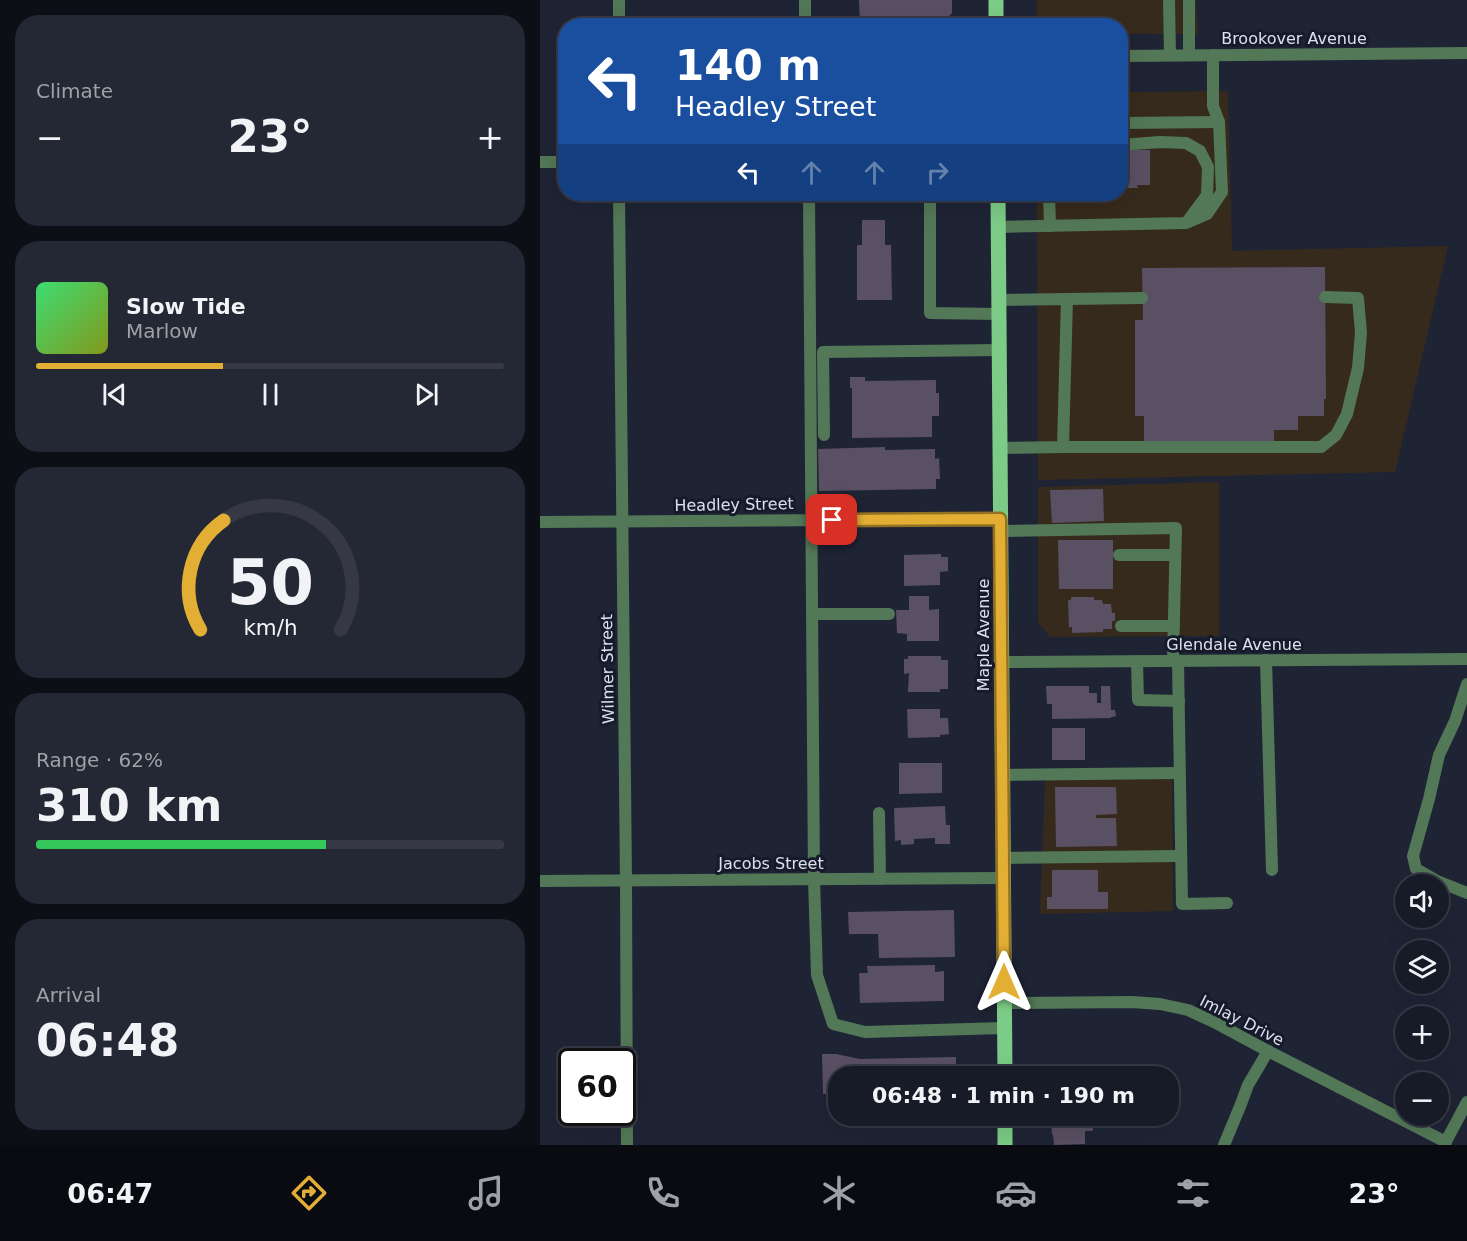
<!DOCTYPE html>
<meta charset="utf-8">
<style>
body{margin:0;font-family:"DejaVu Sans",sans-serif;background:#242834;color:#f1f3f6;height:100vh;display:flex;flex-direction:column;font-size:22px;white-space:nowrap}
*{box-sizing:border-box;margin:0}
p{font-size:20px;color:#9ea1a8}
.icon{flex:none;width:33px;height:33px;fill:none;stroke:currentColor;stroke-width:2;stroke-linecap:round;stroke-linejoin:round}
.map{position:relative;flex:1;overflow:hidden}
.side{display:flex;flex-direction:column;gap:15px;padding:15px;background:#0d0f16;width:540px}
.side>*{flex:none}
.guide{position:absolute;left:18px;top:18px;width:570px;height:183px;border-radius:24px;box-shadow:0 6px 24px #0002,0 0 0 2px #363945;background:#1a4fa0;color:#fff;overflow:hidden}
.buttons{position:absolute;left:855px;top:874px;display:grid;gap:12px}
.buttons a{display:grid;place-items:center;width:54px;height:54px;border-radius:50%;background:#171b28;box-shadow:0 6px 24px #0002,0 0 0 2px #363945;font-size:30px}
.speed{position:absolute;left:18px;top:1048px;display:flex;gap:12px;font-size:30px;font-weight:700;text-align:center}
.speed>*{display:grid;place-content:center;width:78px;height:78px;border-radius:50%;background:#171b28;box-shadow:0 6px 24px #0002,0 0 0 2px #363945;line-height:1}
.speed .limit{border:3px solid #111;border-radius:9px;background:#fff;color:#111}
.pin{position:absolute;display:grid;place-items:center;width:51px;height:51px;color:#fff;margin:-26px;border-radius:12px;box-shadow:0 3px 9px #0006}
.me{position:absolute;width:66px;margin:-33px;rotate:0deg;stroke-linejoin:round;filter:drop-shadow(0 0 4px #0008)}
.turn{display:flex;align-items:center;gap:21px;height:126px;padding:0 18px;font-size:27px}
.turn .icon{width:78px;height:78px;stroke-width:2.5}
.turn b{display:block;font-size:42px;line-height:51px}
.lanes{display:flex;align-items:center;height:57px;padding:0 18px;background:#0003;justify-content:center;gap:30px;direction:ltr}
.lanes .off{opacity:.35}
.big{font-size:45px;font-weight:700;line-height:1.1}
.side .widget{flex:1;display:flex;flex-direction:column;justify-content:center;gap:9px;min-width:0;padding:0 21px;border-radius:24px;background:#242834}
.side .dial{align-items:center;gap:0}
.dial svg{height:156px;overflow:visible;fill:none;stroke:#363945;stroke-width:7;stroke-linecap:round;text-anchor:middle}
.dial text{fill:#f1f3f6;stroke:none}
.song{display:flex;align-items:center;gap:18px}
.cover{width:72px;height:72px;border-radius:9px;background:linear-gradient(135deg,hsl(140 70% 55%),hsl(70 70% 35%))}
.played{height:6px;border-radius:3px;background:linear-gradient(90deg,#e2ae34 40%,#363945 40%)}
.keys{display:flex;justify-content:space-around;direction:ltr}
.heat{display:flex;justify-content:space-between;align-items:center;font-size:33px;direction:ltr}
.charge{height:9px;border-radius:4px;background:linear-gradient(90deg,#34c759 62%,#363945 0)}
.trip{position:absolute;left:288px;top:1066px;width:351px;height:60px;border-radius:24px;background:#171b28;box-shadow:0 6px 24px #0002,0 0 0 2px #363945;font-weight:700;line-height:60px;text-align:center}
.tabs{display:flex;height:96px;justify-content:space-around;align-items:center;background:#090b10;color:#9ea1a8}
.tabs .icon{width:42px;height:42px}
.tabs .selected{color:#e2ae34}
.tabs b{font-size:27px;color:#f1f3f6}
main{display:flex;flex:1;min-height:0}
.map>svg:first-child{display:block}
</style>
<main>
<section class="side">
<div class="widget"><p>Climate</p>
<div class="heat"><a>−</a><b class="big">23°</b><a>+</a></div>
</div>
<div class="widget">
<div class="song"><i class="cover"></i><div><b>Slow Tide</b><p>Marlow</p></div></div>
<div class="played"></div>
<div class="keys"><svg class="icon" aria-label="previous" viewBox="0 0 24 24"><path d="M18 5L8 12l10 7zM5 5v14"/></svg><svg class="icon" aria-label="pause" viewBox="0 0 24 24"><path d="M8 5v14M16 5v14"/></svg><svg class="icon" aria-label="next" viewBox="0 0 24 24"><path d="M6 5l10 7-10 7zM19 5v14"/></svg></div>
</div>
<div class="widget dial"><svg viewBox="0 0 100 80">
<path d="M14 69A42 42 0 1 1 86 69"/>
<path d="M14 69A42 42 0 0 1 26 13" stroke="#e2ae34"/>
<text x="50" y="56" font-size="32" font-weight="700">50</text>
<text x="50" y="72" font-size="11">km/h</text>
</svg></div>
<div class="widget"><p>Range · 62%</p><b class="big">310 km</b><div class="charge"></div></div>
<div class="widget"><p>Arrival</p><b class="big">06:48</b></div>
</section>
<div class="map">
<svg width="927" height="1145" viewBox="0 0 927 1145">
<rect width="100%" height="100%" fill="#1f2435"/>
<!-- commercial -->
<g fill="#362a1c">
<polygon points="497,0 656,0 658,34 581,34 580,26 497,25"/>
<polygon points="688,91 692,251 908,246 855,472 498,480 497,194 580,194 581,92"/>
<polygon points="679,482 679,636 510,637 498,622 498,487"/>
<polygon points="632,779 633,911 500,914 505,780"/>
</g>
<!-- building -->
<g fill="#595063">
<polygon points="319,0 412,0 412,13 403,23 403,26 320,26"/>
<polygon points="580,147 597,147 597,150 610,150 610,185 597,185 598,188 580,188"/>
<polygon points="322,220 345,220 345,245 351,245 352,300 317,300 317,245 322,245"/>
<polygon points="785,267 786,399 784,399 784,416 758,416 758,430 734,430 734,442 604,443 604,416 595,416 595,320 603,320 602,268"/>
<polygon points="310,377 325,377 325,381 396,380 396,393 399,393 399,416 392,416 392,437 312,438 312,388 310,388"/>
<polygon points="345,447 345,450 395,449 395,459 399,458 400,479 396,479 396,489 279,491 278,449"/>
<polygon points="563,489 564,521 512,523 510,490"/>
<polygon points="518,540 573,540 573,589 519,589"/>
<polygon points="401,554 401,557 408,557 408,571 400,572 400,585 364,586 364,555"/>
<polygon points="369,596 389,596 389,610 399,609 399,641 367,641 367,634 357,633 356,610 369,610"/>
<polygon points="531,597 554,597 554,600 562,600 563,604 571,604 572,613 575,613 575,621 572,621 572,629 563,629 563,632 532,633 532,627 529,627 528,600 531,600"/>
<polygon points="368,656 401,656 401,660 408,660 408,689 400,689 400,692 368,692 369,673 364,674 364,659 368,659"/>
<polygon points="506,686 549,686 549,693 557,693 557,703 561,703 561,686 570,686 571,710 575,710 576,716 571,717 571,718 512,719 512,704 507,704"/>
<polygon points="367,709 400,709 400,718 408,718 409,734 400,735 400,737 368,738"/>
<rect x="512" y="728" width="33" height="32"/>
<polygon points="359,763 402,763 402,793 359,794"/>
<polygon points="515,787 576,787 577,814 556,815 556,818 576,818 577,846 516,847"/>
<polygon points="405,806 406,825 410,825 410,844 395,844 395,838 374,839 374,844 361,845 361,840 355,841 354,808"/>
<polygon points="512,870 558,870 558,892 568,892 568,909 507,909 507,897 512,897"/>
<polygon points="414,910 415,957 339,958 338,934 309,934 308,912"/>
<polygon points="395,965 395,972 404,971 404,1001 320,1003 319,973 328,973 327,966"/>
<polygon points="282,1054 296,1054 320,1059 416,1057 416,1077 298,1077 298,1093 283,1094"/>
<polygon points="544,1065 544,1077 515,1077 514,1066"/>
<polygon points="511,1116 552,1116 553,1131 545,1131 545,1144 514,1145 513,1134 512,1135"/>
</g>
<g fill="none" stroke-linecap="round" stroke-linejoin="round">
<!-- service -->
<g stroke="#537857" stroke-width="12">
<polyline points="265,0 265,26"/>
<polyline points="629,0 630,55"/>
<polyline points="649,0 649,55"/>
<polyline points="580,123 679,122"/>
<polyline points="580,145 620,142 646,143 660,151 668,167 667,195 647,222"/>
<polyline points="269,194 274,879 277,975 293,1024 325,1032 464,1028"/>
<polyline points="390,194 390,313 459,314"/>
<polyline points="509,194 510,226"/>
<polyline points="458,227 646,223 667,214 682,192 679,122 673,106 673,55"/>
<polyline points="527,299 602,298"/>
<polyline points="459,300 527,299 523,447 460,448"/>
<polyline points="284,435 283,352 460,350"/>
<polyline points="523,447 781,447 796,435 807,414 818,368 821,333 818,298 785,297"/>
<polyline points="460,531 636,528 633,661"/>
<polyline points="579,555 635,555"/>
<polyline points="272,614 349,614"/>
<polyline points="581,626 634,626"/>
<polyline points="726,660 732,870"/>
<polyline points="597,661 598,700 639,701"/>
<polyline points="638,661 642,904 687,903"/>
<polyline points="927,684 915,721 899,755 889,799 873,856 876,869 897,881 927,893"/>
<polyline points="462,775 639,773"/>
<polyline points="339,813 340,879"/>
<polyline points="463,858 640,856"/>
<polyline points="684,1145 701,1104 708,1085 728,1051"/>
</g>
<!-- minor -->
<g stroke="#537857" stroke-width="12">
<polyline points="79,0 79,26"/>
<polyline points="580,56 927,53"/>
<polyline points="0,162 26,162"/>
<polyline points="79,194 86,881 87,1145"/>
<polyline points="0,522 460,519"/>
<polyline points="461,662 927,659"/>
<polyline points="0,881 463,878"/>
<polyline points="464,1003 592,1002 620,1004 648,1010 674,1022 728,1051 906,1142"/>
</g>
<!-- tertiary -->
<polyline stroke="#537857" stroke-width="12" points="904,1145 927,1102"/>
<!-- primary -->
<g stroke="#7ccc87" stroke-width="15">
<polyline points="456,0 456,26"/>
<polyline points="458,194 465,1077"/>
<polyline points="465,1116 465,1145"/>
</g>
</g>
<g fill="none" stroke-linecap="round" stroke-linejoin="round">
<defs>
<polyline id="route" points="292,520 460,519 464,982"/>
</defs>
<!-- route casing -->
<use href="#route" stroke="#937122" stroke-width="15"/>
<!-- route -->
<use href="#route" stroke="#e2ae34" stroke-width="10"/>
</g>
<g text-anchor="middle" stroke-width="6" stroke-linejoin="round" paint-order="stroke">
<!-- street labels -->
<g font-size="16" fill="#dce0ec" stroke="#161b2b">
<text x="754" y="44">Brookover Avenue</text>
<text transform="translate(194 504) rotate(-1)" y="6">Headley Street</text>
<text transform="translate(443 635) rotate(-90)" y="6">Maple Avenue</text>
<text x="694" y="650">Glendale Avenue</text>
<text transform="translate(67 669) rotate(-91)" y="6">Wilmer Street</text>
<text x="231" y="869">Jacobs Street</text>
<text transform="translate(702 1020) rotate(27)" y="6">Imlay Drive</text>
</g>
</g>
</svg>
<div class="buttons">
<a><svg class="icon" aria-label="sound" viewBox="0 0 24 24"><path d="M4 9h4l5-4v14l-5-4H4zM17 9q2 3 0 6"/></svg></a>
<a><svg class="icon" aria-label="layers" viewBox="0 0 24 24"><path d="M12 4l9 5-9 5-9-5zM3 14l9 5 9-5"/></svg></a>
<a>+</a>
<a>−</a>
</div>
<div class="speed"><div class="limit">60</div></div>
<div class="pin" style="left:292px;top:520px;background:#d93025"><svg class="icon" aria-label="arrive" viewBox="0 0 24 24"><path d="M6 21V4h12l-3 4 3 4H6"/></svg></div>
<svg class="me" style="left:464px;top:982px" viewBox="-20 -20 40 40"><path d="M0-17L14 15 0 8-14 15z" fill="#e2ae34" stroke="#fff" stroke-width="4"/></svg>
<div class="trip">06:48 · 1 min · 190 m</div>
<div class="guide">
<div class="turn"><svg class="icon" aria-label="left" viewBox="0 0 24 24"><path d="M17 20v-9H6M10 6l-5 5 5 5"/></svg><div><b>140 m</b>Headley Street</div></div>
<div class="lanes"><svg class="icon" aria-label="left" viewBox="0 0 24 24"><path d="M17 20v-9H6M10 6l-5 5 5 5"/></svg><svg class="icon off" aria-label="ahead" viewBox="0 0 24 24"><path d="M12 20V5M6 11l6-6 6 6"/></svg><svg class="icon off" aria-label="ahead" viewBox="0 0 24 24"><path d="M12 20V5M6 11l6-6 6 6"/></svg><svg class="icon off" aria-label="right" viewBox="0 0 24 24"><path d="M7 20v-9h11M14 6l5 5-5 5"/></svg></div>
</div>
</div>
</main>
<nav class="tabs">
<b>06:47</b>
<svg class="icon selected" aria-label="directions" viewBox="0 0 24 24"><path d="M12 3l9 9-9 9-9-9zM9 14v-3h6M13 9l2 2-2 2"/></svg>
<svg class="icon" aria-label="music" viewBox="0 0 24 24"><path d="M9 18V5l10-2v13"/><circle cx="6" cy="18" r="3"/><circle cx="16" cy="16" r="3"/></svg>
<svg class="icon" aria-label="phone" viewBox="0 0 24 24"><path d="M5 4h4l2 5-3 2q2 4 5 5l2-3 5 2v4C11 20 4 13 5 4z"/></svg>
<svg class="icon" aria-label="climate" viewBox="0 0 24 24"><path d="M12 3v18M4 7l16 10M4 17L20 7"/></svg>
<svg class="icon" aria-label="car" viewBox="0 0 24 24"><path d="M5 17H2v-5l4-1 3-4h7l3 4 3 1v5h-3M9 17h6M6 11h13"/><circle cx="7" cy="17" r="2"/><circle cx="17" cy="17" r="2"/></svg>
<svg class="icon" aria-label="filters" viewBox="0 0 24 24"><path d="M4 7h16M4 17h16"/><circle cx="9" cy="7" r="2"/><circle cx="15" cy="17" r="2"/></svg>
<b>23°</b>
</nav>
